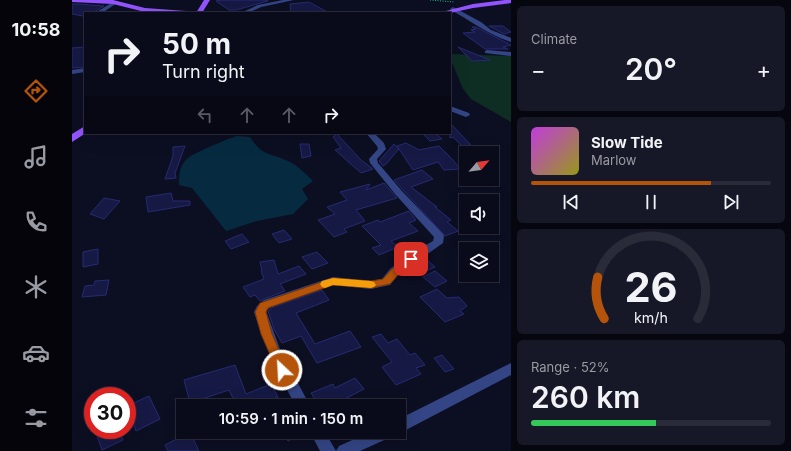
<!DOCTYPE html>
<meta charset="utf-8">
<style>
body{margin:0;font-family:Inter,sans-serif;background:#171827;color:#f1f3f6;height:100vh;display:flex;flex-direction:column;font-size:15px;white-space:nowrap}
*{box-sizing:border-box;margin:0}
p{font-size:13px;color:#999aa2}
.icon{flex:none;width:22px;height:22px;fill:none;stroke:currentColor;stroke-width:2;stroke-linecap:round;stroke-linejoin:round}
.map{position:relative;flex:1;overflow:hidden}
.sheet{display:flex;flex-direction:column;gap:6px;padding:6px;background:#05060e;width:280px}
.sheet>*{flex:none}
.hud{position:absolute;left:12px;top:12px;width:367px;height:122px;border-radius:0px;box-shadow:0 4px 16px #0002,0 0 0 1px #292b39;background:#090a1a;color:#f1f3f6;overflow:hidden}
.needle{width:26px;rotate:62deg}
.fabs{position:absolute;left:387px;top:146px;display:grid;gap:8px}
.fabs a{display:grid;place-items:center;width:40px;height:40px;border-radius:0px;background:#090a1a;box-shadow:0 4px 16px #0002,0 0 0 1px #292b39;font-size:20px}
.speed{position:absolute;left:12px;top:387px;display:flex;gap:8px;font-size:20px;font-weight:700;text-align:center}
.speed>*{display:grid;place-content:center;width:52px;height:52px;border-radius:50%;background:#090a1a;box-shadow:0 4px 16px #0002,0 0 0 1px #292b39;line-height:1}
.speed .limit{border:6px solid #d22;background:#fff;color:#111}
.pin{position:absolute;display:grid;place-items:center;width:34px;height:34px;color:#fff;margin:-17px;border-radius:8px;box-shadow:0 2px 6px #0006}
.me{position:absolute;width:44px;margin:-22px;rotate:335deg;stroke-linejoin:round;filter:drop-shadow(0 0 3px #0008)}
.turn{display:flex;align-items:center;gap:14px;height:84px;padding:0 12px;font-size:18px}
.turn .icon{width:52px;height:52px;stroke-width:2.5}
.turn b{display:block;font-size:28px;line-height:34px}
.lanes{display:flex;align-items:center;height:38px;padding:0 12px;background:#0003;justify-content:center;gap:20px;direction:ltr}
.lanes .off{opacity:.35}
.big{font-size:30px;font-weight:600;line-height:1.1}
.sheet .tile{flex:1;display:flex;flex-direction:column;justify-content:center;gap:6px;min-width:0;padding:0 14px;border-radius:6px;background:#171827}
.sheet .dial{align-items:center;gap:0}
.dial svg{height:104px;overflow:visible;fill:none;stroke:#292b39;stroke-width:7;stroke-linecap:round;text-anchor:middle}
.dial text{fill:#f1f3f6;stroke:none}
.song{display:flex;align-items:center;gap:12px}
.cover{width:48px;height:48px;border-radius:6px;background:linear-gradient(135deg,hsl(290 70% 55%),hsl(60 70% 35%))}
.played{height:4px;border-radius:2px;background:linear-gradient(90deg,#b45309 75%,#292b39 75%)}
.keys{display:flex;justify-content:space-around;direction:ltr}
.heat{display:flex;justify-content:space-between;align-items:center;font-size:22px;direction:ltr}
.charge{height:6px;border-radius:3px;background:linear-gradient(90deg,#34c759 52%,#292b39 0)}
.trip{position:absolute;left:104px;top:399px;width:230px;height:40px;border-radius:0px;background:#090a1a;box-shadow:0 4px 16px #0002,0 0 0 1px #292b39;font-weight:600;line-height:40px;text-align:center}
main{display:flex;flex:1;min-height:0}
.tab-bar{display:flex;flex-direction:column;width:72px;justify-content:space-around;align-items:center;background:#04040a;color:#999aa2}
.tab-bar .icon{width:28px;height:28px}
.tab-bar .selected{color:#b45309}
.tab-bar b{font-size:18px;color:#f1f3f6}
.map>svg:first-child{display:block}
</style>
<main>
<nav class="tab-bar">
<b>10:58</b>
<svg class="icon selected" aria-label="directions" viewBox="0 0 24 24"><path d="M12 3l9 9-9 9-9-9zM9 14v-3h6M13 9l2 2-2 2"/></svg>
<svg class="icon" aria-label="music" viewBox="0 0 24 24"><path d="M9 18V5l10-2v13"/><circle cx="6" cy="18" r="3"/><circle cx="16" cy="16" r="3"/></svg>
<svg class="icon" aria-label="phone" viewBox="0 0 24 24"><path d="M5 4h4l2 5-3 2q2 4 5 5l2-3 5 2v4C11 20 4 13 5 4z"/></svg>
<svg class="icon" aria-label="climate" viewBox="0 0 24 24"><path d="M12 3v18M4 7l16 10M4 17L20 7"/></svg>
<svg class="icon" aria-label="car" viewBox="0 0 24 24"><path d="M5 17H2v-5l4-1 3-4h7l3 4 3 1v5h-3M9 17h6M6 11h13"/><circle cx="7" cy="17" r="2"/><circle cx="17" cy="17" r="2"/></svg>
<svg class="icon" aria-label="filters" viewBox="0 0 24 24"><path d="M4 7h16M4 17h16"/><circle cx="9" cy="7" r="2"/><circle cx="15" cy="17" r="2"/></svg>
</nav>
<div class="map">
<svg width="439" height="451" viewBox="0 0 439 451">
<rect width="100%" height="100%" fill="#0c0e22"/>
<!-- green -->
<polygon fill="#0e2d23" points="378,54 439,56 439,122 399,99 391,89 378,58"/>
<!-- water -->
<path fill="#062b41" d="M165,136l13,1c13,20 19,15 38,24 10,5 17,12 25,20l-11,8 6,10 -15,15 -36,7 -31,10 -34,-43 -13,-3c0,-8 0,-17 6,-24 5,-7 42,-22 52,-25z"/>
<!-- building -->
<g fill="#161944" stroke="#262b72">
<polygon points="150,0 196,0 196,1 164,10 157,10 144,1"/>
<polygon points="237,2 257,13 219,13 218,4"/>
<polygon points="0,4 6,4 32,6 20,13 13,13 11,16 0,14"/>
<polygon points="417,26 431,26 439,32 432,34"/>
<polygon points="400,27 404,27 439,45 431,47 436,49 413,49 391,33 403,32 399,30 404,29"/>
<polygon points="13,47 13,67 0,68 0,48"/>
<polygon points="386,47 418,60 400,61"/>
<polygon points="378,123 399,145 390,146 381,137 378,138"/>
<polygon points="350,133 363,133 370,139 358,141"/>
<polygon points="265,134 289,160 301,169 289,173 263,150 269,148 261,137"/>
<polygon points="334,143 347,150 367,146 381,160 388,169 372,170 366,162 341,170 327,149 314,164 311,166 307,161 322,144 327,149 325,146"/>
<polygon points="228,144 237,144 239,156 230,158"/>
<polygon points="113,146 103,173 104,178 93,179 101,156 101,147"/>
<polygon points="350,170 361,179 339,187 365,207 363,207 379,220 375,222 386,231 373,236 322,180"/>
<polygon points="312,183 325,198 284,210 293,221 272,229 275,232 262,237 246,220 263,214 255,207 275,200 268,192 298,184 294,190"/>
<polygon points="99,193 101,201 118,201 118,205 76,212 74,197"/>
<polygon points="32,198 48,201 32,219 18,214"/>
<polygon points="337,211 344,220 337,223 346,231 319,241 326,247 307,255 300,248 309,245 290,226 306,220 308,222"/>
<polygon points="212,230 220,239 207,243 200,234"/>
<polygon points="170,234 177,242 159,249 153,241"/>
<polygon points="26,249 26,264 11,267 11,252"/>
<polygon points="245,252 256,263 240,269 230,257"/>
<polygon points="354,259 363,267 354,271 345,263"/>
<polygon points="202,260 206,274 227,266 234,274 208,284 213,291 192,299 188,301 183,295 178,297 171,287 192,279 189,271 190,271 188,262"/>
<polygon points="363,271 375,281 363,287 351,277"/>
<polygon points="37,280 34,295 10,297 13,286 22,285 23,281"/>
<polygon points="365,289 375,298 387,297 395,306 388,311 392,314 373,322 348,297"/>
<polygon points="250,290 257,300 224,313 243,344 278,331 289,347 245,363 229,336 210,343 202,329 196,311 201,307"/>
<polygon points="309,334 316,343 325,339 338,355 343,353 353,365 344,368 349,374 324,385 310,367 320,362 300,337"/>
<polygon points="370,355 382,369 373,372 362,358"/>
<polygon points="163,365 174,394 199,384 206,397 185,406 165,406 157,390 118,403 112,380"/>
<polygon points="283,378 292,389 271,400 275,406 247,406 239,393 261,384 263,388"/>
<polygon points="77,396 88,419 64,431 55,406"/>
<polygon points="29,430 47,430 51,440 30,450 24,433"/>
<polygon points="118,432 127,451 96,451 93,445"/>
<polygon points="210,432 232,432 216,441"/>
</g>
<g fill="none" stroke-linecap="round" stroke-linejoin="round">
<!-- path -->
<polyline stroke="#25bb8a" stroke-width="1" stroke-dasharray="1 1.5" stroke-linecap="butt" points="358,0 382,2"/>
<!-- minor -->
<g fill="#334585" fill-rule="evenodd">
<polygon points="211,0 222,0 189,7 176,13 160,13 173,11 186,5"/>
<polygon points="41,2 45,3 30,13 23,13"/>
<path d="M381,7l28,15 10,8 20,8v4c-22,-7 -40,-21 -60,-32l-1,-1z"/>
<polygon points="415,50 439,52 439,56 413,53 413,51"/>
<polygon points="13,68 13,72 0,74 0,70"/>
<polygon points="378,106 397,113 398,115 394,117 378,111"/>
<path d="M294,133h8l10,10 2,6 -9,10 1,4 23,27 42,44 1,2 -1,7 -45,32 -8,10 -19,4 -38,-4 -61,21 -6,5 14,38 30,57h-14c-17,-30 -32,-61 -42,-94l3,-6 7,-6 69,-23 38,4 11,-2 8,-10 17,-13 26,-15 1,-4 -39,-43 -25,-31 -1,-4 9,-10 -1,-3z"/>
<polygon points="439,363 439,375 332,431 327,433 325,432 327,432 327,419"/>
<polygon points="238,432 253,432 264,451 248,451"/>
<polygon points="298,432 321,432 319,437 288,451 264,451 267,446"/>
</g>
<!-- major -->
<g fill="#9254ff" fill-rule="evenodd">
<polygon points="0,0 41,0 73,8 114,11 117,13 73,12 41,4 0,2"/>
<polygon points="132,0 138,0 130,13 124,13"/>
<polygon points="433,0 439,0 439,3 401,8 378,13 366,13 401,4"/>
<polygon points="13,126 14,133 0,142 0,134"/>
</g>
</g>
<!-- route -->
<polygon fill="#b45309" stroke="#753606" points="339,255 343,259 342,261 326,275 318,284 299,288 261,285 196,308 194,312 200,334 216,370 214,373 210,375 206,373 189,334 183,312 188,303 261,278 299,281 311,279 319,270 335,256"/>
<!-- slow -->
<polygon fill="#f59e0b" points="261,278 299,281 302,282 304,285 302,287 299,288 261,285 253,288 250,287 248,284 250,281"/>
</svg>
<div class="fabs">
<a><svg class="needle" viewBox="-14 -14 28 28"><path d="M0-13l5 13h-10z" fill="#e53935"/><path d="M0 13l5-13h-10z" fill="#999aa2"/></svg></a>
<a><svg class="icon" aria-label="sound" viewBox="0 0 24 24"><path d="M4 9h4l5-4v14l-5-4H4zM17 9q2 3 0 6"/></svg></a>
<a><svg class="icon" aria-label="layers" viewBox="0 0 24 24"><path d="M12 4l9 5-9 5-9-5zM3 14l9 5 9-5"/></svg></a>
</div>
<div class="speed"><div class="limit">30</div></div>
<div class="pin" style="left:339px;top:259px;background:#d93025"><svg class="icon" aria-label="arrive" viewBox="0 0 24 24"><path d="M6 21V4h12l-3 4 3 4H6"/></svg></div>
<svg class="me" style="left:210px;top:370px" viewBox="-20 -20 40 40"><circle r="17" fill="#b45309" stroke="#fff" stroke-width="3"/><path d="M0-11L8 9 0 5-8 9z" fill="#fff"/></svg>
<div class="trip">10:59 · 1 min · 150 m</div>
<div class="hud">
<div class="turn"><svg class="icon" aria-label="right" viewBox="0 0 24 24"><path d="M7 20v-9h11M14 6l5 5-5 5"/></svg><div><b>50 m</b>Turn right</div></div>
<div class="lanes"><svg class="icon off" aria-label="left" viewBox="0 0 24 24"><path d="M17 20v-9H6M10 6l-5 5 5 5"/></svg><svg class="icon off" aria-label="ahead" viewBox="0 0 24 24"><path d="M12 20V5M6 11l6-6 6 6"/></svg><svg class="icon off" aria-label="ahead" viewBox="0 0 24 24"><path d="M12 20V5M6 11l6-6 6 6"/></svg><svg class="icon" aria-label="right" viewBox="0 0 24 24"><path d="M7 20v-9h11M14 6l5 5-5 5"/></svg></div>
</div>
</div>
<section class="sheet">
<div class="tile"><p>Climate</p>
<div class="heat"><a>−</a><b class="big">20°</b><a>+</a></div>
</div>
<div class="tile">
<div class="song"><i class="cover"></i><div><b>Slow Tide</b><p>Marlow</p></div></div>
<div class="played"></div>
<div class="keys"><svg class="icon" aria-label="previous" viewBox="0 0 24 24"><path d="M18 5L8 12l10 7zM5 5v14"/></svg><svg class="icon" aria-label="pause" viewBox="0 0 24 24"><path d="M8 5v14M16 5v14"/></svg><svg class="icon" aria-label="next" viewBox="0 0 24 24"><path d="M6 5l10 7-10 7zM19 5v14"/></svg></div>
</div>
<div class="tile dial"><svg viewBox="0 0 100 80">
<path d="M14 69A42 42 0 1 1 86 69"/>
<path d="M14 69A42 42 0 0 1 9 37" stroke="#b45309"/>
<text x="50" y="56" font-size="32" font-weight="700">26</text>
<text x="50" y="72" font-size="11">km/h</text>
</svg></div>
<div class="tile"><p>Range · 52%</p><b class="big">260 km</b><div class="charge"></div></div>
</section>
</main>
